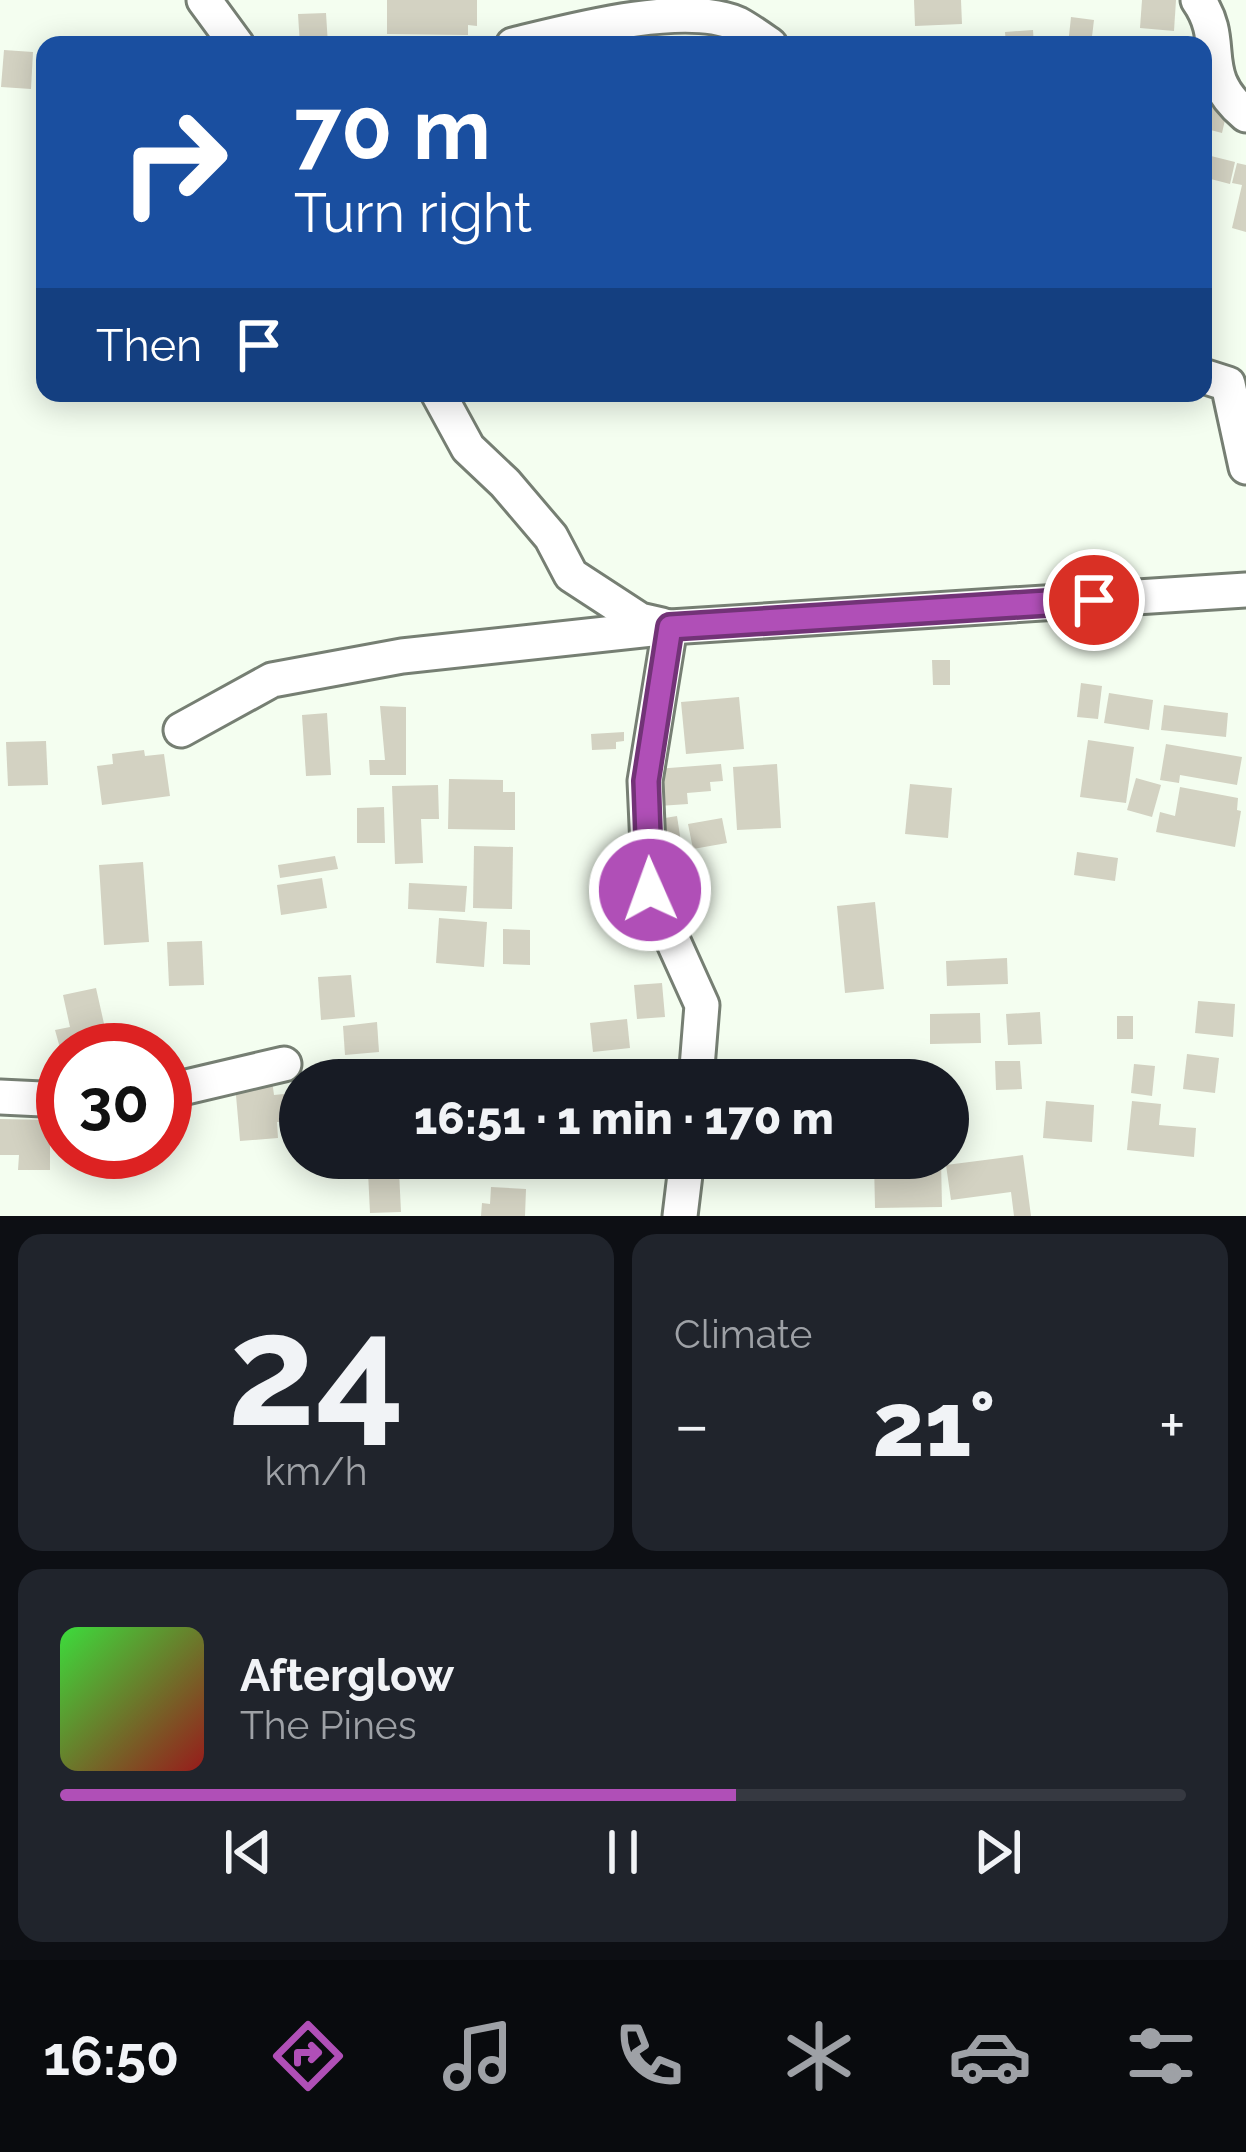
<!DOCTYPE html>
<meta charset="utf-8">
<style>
body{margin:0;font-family:Raleway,sans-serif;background:#20242c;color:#f1f3f6;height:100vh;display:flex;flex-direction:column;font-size:45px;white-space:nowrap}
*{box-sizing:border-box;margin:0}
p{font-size:39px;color:#9ea1a6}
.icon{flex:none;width:66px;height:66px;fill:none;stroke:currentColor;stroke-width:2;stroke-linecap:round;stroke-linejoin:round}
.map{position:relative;height:1216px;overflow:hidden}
.sheet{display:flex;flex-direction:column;gap:18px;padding:18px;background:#0d0f14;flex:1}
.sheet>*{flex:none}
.guide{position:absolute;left:36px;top:36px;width:1176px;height:366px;border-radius:24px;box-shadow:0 6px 30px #0003;background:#1a4fa0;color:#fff;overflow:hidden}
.speed{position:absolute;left:36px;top:1023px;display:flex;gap:24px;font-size:60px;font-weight:700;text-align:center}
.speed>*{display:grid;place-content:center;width:156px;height:156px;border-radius:50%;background:#171b24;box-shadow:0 6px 30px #0003;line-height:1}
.speed .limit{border:18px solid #d22;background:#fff;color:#111}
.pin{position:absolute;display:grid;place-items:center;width:102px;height:102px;color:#fff;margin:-51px;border:6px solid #fff;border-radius:50%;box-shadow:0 3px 12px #0007}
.me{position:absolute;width:132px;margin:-66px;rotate:358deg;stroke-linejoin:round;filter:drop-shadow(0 0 9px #0008)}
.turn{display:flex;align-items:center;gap:42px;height:252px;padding:0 60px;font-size:54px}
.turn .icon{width:156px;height:156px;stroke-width:2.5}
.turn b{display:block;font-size:84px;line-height:102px}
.then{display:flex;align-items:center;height:114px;padding:0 60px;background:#0003;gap:24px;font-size:45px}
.big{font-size:90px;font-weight:800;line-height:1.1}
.sheet .card{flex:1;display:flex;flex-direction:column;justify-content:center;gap:18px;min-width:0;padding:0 42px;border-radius:24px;background:#20242c}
.sheet .dial{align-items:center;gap:0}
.dial b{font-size:156px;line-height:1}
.song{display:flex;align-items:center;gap:36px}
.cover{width:144px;height:144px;border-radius:18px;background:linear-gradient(135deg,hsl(120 70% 55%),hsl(0 70% 35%))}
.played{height:12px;border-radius:6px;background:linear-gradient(90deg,#b04fb7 60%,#363941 60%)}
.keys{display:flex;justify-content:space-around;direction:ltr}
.heat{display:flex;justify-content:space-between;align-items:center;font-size:66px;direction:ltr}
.sheet .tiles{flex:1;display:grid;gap:18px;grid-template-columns:1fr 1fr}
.card:last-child{grid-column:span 2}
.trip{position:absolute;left:279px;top:1059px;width:690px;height:120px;border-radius:60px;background:#171b24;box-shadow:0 6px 30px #0003;font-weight:800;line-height:120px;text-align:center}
.tab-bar{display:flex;height:192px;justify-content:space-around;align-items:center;background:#090b0e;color:#9ea1a6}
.tab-bar .icon{width:84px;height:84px}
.tab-bar .active{color:#b04fb7}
.tab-bar b{font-size:54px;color:#f1f3f6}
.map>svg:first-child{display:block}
</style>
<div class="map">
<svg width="1246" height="1216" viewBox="0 0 1246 1216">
<rect width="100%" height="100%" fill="#f4fef0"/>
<!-- building -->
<g fill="#d3d2c2">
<polygon points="387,0 477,0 477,26 468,25 468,35 387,34"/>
<polygon points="914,0 961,0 962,24 915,26"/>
<polygon points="1142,0 1176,0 1174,31 1140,28"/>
<polygon points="326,13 328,45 300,45 298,14"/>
<polygon points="1071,17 1094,20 1091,45 1068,45"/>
<polygon points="1033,30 1034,45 1006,45 1005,32"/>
<polygon points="4,50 33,52 31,89 1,87"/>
<polygon points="1203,101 1228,107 1222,133 1203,128"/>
<polygon points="1203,154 1235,162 1230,184 1203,177"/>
<polygon points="1237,163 1246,165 1246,232 1232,228 1242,185 1232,183"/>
<polygon points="932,660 950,660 950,685 933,685"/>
<polygon points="1081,683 1102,686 1098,719 1077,717"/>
<polygon points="1109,693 1153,700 1149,730 1104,723"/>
<polygon points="739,697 744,749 686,754 681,702"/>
<polygon points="1164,705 1228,713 1226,737 1161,730"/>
<polygon points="380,706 406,707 406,775 370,775 369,760 385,760"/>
<polygon points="327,713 331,775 306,776 302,715"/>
<polygon points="624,732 624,741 616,742 616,749 592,750 591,734"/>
<polygon points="1088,740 1134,747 1126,803 1080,797"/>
<polygon points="46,741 48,785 8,786 6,742"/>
<polygon points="1166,744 1242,757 1237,785 1180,775 1179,783 1160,780"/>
<polygon points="144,750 145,756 164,754 170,796 102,805 97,766 113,764 112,754"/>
<polygon points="721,764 723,781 710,782 711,791 687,793 688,804 659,806 656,769"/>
<polygon points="777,764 781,828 737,830 733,767"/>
<polygon points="1136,778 1161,785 1152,817 1127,810"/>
<polygon points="449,779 503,780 503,792 515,792 515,830 448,829"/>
<polygon points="910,784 952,788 948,838 905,834"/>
<polygon points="438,785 439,819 421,819 423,863 395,864 392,786"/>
<polygon points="1180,787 1238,798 1237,810 1241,811 1235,847 1156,832 1160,812 1175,816"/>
<polygon points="384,807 385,843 357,843 357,808"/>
<polygon points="677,816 682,849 658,852 653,820"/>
<polygon points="722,818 727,843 693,849 688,824"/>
<polygon points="474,846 513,847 512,909 473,908"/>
<polygon points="1077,852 1118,858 1115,881 1074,875"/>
<polygon points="335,856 338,869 280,878 278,865"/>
<polygon points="143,862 149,942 104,945 99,865"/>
<polygon points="322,878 327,908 281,915 277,885"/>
<polygon points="409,883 467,886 465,912 408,909"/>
<polygon points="875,902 884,989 845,993 837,906"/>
<polygon points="439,918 487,922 484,967 436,963"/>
<polygon points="503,929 530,930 530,965 503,964"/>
<polygon points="202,941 204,985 169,986 167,942"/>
<polygon points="1007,958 1008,984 947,986 946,961"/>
<polygon points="351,975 355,1017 321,1020 318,977"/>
<polygon points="662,983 665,1017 637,1019 634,985"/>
<polygon points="96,988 107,1037 60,1048 55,1030 70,1027 63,995"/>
<polygon points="1198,1001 1235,1004 1233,1037 1195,1033"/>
<polygon points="1040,1012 1042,1044 1008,1045 1006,1014"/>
<polygon points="980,1013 981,1043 930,1044 930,1014"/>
<rect x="1117" y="1016" width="16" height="23"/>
<polygon points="627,1019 630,1048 593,1052 590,1023"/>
<polygon points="377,1022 379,1052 345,1055 343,1026"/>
<polygon points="1187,1054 1219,1058 1215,1093 1183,1089"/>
<polygon points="995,1061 1020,1061 1022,1089 996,1090"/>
<polygon points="1134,1064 1155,1066 1152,1096 1131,1093"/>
<polygon points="272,1080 274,1095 284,1094 286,1122 277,1122 278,1138 240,1141 235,1084"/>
<polygon points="1046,1101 1094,1105 1092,1142 1043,1138"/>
<polygon points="1132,1101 1161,1104 1159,1125 1196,1128 1194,1157 1127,1150"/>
<polygon points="0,1119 50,1120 50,1170 18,1170 19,1155 0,1155"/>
<polygon points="1023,1155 1031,1216 1014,1216 1011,1192 951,1200 946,1165"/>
<polygon points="551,1158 599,1158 598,1171 574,1169 574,1163 551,1162"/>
<polygon points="941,1160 942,1207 875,1208 874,1161"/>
<polygon points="399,1171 401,1212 370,1213 368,1172"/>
<polygon points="491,1187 526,1189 525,1216 481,1216 482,1203 490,1204"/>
</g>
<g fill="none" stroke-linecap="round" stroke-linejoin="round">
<defs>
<g id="minor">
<polyline points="204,0 237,45"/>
<path d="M1198,0c31,44 -3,72 48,115"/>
<path d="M513,45c57,-14 171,-45 225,-21 11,6 22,14 32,21"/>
<polyline points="1203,376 1228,384 1246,467"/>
<polyline points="438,393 468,448 505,483 551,537 571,575 640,620 662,625"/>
<polyline points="181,730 272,680 402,656 670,627"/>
<polyline points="696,1080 702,1005 650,890 645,781 670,627 1246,590"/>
<polyline points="165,1092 284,1064"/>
<polyline points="0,1097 63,1100"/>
<polyline points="680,1216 687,1158"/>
</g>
</defs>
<!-- minor casing -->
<use href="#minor" stroke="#767f73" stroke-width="39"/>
<!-- minor -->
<use href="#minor" stroke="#fff" stroke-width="33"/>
</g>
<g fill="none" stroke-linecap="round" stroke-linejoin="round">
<defs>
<polyline id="route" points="650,890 646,781 670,627 1094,600"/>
</defs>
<!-- route casing -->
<use href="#route" stroke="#723377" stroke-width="30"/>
<!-- route -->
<use href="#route" stroke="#b04fb7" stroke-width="21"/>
</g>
</svg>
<div class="speed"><div class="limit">30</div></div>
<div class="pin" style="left:1094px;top:600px;background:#d93025"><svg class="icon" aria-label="arrive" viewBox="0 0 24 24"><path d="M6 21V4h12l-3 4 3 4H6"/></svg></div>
<svg class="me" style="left:650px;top:890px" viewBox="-20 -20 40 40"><circle r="17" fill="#b04fb7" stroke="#fff" stroke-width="3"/><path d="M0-11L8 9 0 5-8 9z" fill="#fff"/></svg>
<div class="trip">16:51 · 1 min · 170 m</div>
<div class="guide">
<div class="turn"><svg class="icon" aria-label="right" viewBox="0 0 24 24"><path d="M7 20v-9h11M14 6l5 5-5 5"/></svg><div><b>70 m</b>Turn right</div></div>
<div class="then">Then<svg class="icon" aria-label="arrive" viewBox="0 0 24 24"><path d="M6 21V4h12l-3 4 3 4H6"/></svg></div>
</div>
</div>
<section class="sheet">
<div class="tiles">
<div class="card dial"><b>24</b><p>km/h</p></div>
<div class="card"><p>Climate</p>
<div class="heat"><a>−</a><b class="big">21°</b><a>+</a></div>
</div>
<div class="card">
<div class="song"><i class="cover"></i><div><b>Afterglow</b><p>The Pines</p></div></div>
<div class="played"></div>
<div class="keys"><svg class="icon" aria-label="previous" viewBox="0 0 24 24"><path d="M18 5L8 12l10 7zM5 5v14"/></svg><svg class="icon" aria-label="pause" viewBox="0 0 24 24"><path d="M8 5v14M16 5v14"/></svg><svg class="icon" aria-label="next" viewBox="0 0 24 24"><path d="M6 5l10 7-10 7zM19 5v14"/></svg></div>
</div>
</div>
</section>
<nav class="tab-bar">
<b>16:50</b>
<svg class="icon active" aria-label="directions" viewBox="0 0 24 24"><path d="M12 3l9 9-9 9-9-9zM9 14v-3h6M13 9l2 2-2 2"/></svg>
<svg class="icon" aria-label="music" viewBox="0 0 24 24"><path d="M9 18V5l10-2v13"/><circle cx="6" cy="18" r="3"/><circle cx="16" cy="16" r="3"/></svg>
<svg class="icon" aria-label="phone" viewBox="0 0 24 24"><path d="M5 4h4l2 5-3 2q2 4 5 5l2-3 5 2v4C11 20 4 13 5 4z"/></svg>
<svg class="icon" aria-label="climate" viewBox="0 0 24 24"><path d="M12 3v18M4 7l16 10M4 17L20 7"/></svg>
<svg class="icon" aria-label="car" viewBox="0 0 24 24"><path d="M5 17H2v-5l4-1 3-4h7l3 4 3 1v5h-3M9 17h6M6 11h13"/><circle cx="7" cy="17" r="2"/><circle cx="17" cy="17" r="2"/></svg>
<svg class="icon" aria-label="filters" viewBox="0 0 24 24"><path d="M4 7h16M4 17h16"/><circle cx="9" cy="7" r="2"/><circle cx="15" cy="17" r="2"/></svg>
</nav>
